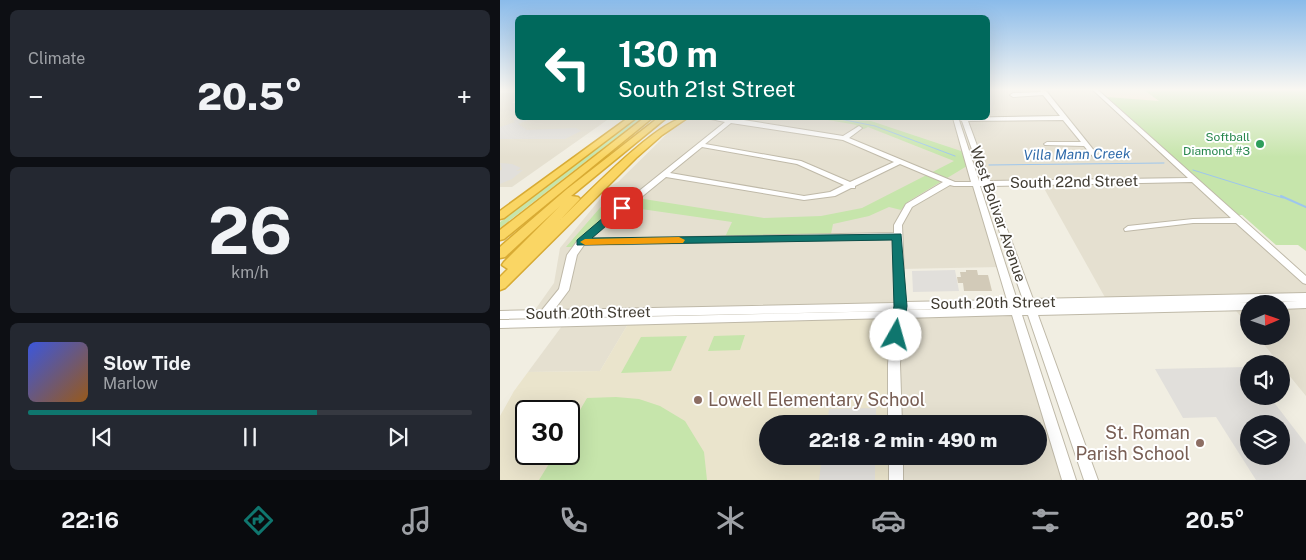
<!DOCTYPE html>
<meta charset="utf-8">
<style>
body{margin:0;font-family:"Public Sans",sans-serif;background:#242831;color:#f1f3f6;height:100vh;display:flex;flex-direction:column;font-size:19px;white-space:nowrap}
*{box-sizing:border-box;margin:0}
p{font-size:16px;color:#9ea1a6}
.icon{flex:none;width:28px;height:28px;fill:none;stroke:currentColor;stroke-width:2;stroke-linecap:round;stroke-linejoin:round}
.map{position:relative;flex:1;overflow:hidden}
.details{display:flex;flex-direction:column;gap:10px;padding:10px;background:#0d0f14;width:500px}
.details>*{flex:none}
.top-card{position:absolute;left:15px;top:15px;width:475px;height:105px;border-radius:8px;box-shadow:0 5px 20px #0002;background:#00695c;color:#fff;overflow:hidden}
.needle{width:32px;rotate:88deg}
.buttons{position:absolute;left:740px;top:295px;display:grid;gap:10px}
.buttons a{display:grid;place-items:center;width:50px;height:50px;border-radius:50%;background:#171b24;box-shadow:0 5px 20px #0002;font-size:25px}
.speed{position:absolute;left:15px;top:400px;display:flex;gap:10px;font-size:25px;font-weight:700;text-align:center}
.speed>*{display:grid;place-content:center;width:65px;height:65px;border-radius:50%;background:#171b24;box-shadow:0 5px 20px #0002;line-height:1}
.speed .limit{border:2px solid #111;border-radius:8px;background:#fff;color:#111}
.pin{position:absolute;display:grid;place-items:center;width:42px;height:42px;color:#fff;margin:-21px;border-radius:10px;box-shadow:0 2px 8px #0006}
.me{position:absolute;width:55px;margin:-28px;rotate:7deg;stroke-linejoin:round;filter:drop-shadow(0 0 4px #0008)}
.turn{display:flex;align-items:center;gap:18px;height:105px;padding:0 20px;font-size:22px}
.turn .icon{width:65px;height:65px;stroke-width:2.5}
.turn b{display:block;font-size:35px;line-height:42px}
.big{font-size:38px;font-weight:800;line-height:1.1}
.details .widget{flex:1;display:flex;flex-direction:column;justify-content:center;gap:8px;min-width:0;padding:0 18px;border-radius:8px;background:#242831}
.details .dial{align-items:center;gap:0}
.dial b{font-size:65px;line-height:1}
.song{display:flex;align-items:center;gap:15px}
.cover{width:60px;height:60px;border-radius:8px;background:linear-gradient(135deg,hsl(230 70% 55%),hsl(30 70% 35%))}
.played{height:5px;border-radius:2px;background:linear-gradient(90deg,#0f766e 65%,#363941 65%)}
.keys{display:flex;justify-content:space-around;direction:ltr}
.heat{display:flex;justify-content:space-between;align-items:center;font-size:28px;direction:ltr}
.trip{position:absolute;left:259px;top:415px;width:288px;height:50px;border-radius:25px;background:#171b24;box-shadow:0 5px 20px #0002;font-weight:800;line-height:50px;text-align:center}
.menu{display:flex;height:80px;justify-content:space-around;align-items:center;background:#090b0e;color:#9ea1a6}
.menu .icon{width:35px;height:35px}
.menu .active{color:#0f766e}
.menu b{font-size:22px;color:#f1f3f6}
main{display:flex;flex:1;min-height:0}
.map>svg:first-child{display:block}
</style>
<main>
<section class="details">
<div class="widget"><p>Climate</p>
<div class="heat"><a>−</a><b class="big">20.5°</b><a>+</a></div>
</div>
<div class="widget dial"><b>26</b><p>km/h</p></div>
<div class="widget">
<div class="song"><i class="cover"></i><div><b>Slow Tide</b><p>Marlow</p></div></div>
<div class="played"></div>
<div class="keys"><svg class="icon" aria-label="previous" viewBox="0 0 24 24"><path d="M18 5L8 12l10 7zM5 5v14"/></svg><svg class="icon" aria-label="pause" viewBox="0 0 24 24"><path d="M8 5v14M16 5v14"/></svg><svg class="icon" aria-label="next" viewBox="0 0 24 24"><path d="M6 5l10 7-10 7zM19 5v14"/></svg></div>
</div>
</section>
<div class="map">
<svg width="806" height="480" viewBox="0 0 806 480">
<rect width="100%" height="100%" fill="#f1eee2"/>
<!-- residential -->
<g fill="#e5e0d0">
<polygon points="488,90 594,90 806,281 806,396 757,336 781,336 781,304 749,304 749,326 725,298 607,301 541,183 477,184 502,267 400,269 400,305 514,303 570,480 396,480 396,456 538,456 538,424 395,424 400,306 32,314 54,283 60,248 105,193 104,189 118,182 175,126 189,118 488,118"/>
<polygon points="0,93 17,93 17,99 12,103 17,103 18,118 110,118 12,187 0,187"/>
<polygon points="128,324 100,371 28,372 62,326"/>
</g>
<!-- commercial -->
<polygon fill="#f3e6cd" points="599,90 644,90 660,102 607,97"/>
<!-- education -->
<path fill="#eae4cc" fill-rule="evenodd" d="M380,319l7,3 1,5v97h-120v32h120v24h-388v-64l14,-25 14,-19 72,-1 28,-47zM26,411h43v43h-43z"/>
<!-- green -->
<g fill="#c6e5ab">
<polygon points="644,90 806,90 806,251 798,245 776,245 742,215 738,215 607,97 659,101"/>
<polygon points="138,118 142,118 0,228 0,222"/>
<polygon points="328,120 371,121 464,152 467,166 409,201 401,210 389,207 369,216 333,224 331,234 225,237 232,222 120,206 82,236 72,247 66,247 112,194 264,218 321,216 362,208 454,161 368,127 364,129 354,128 357,125"/>
<polygon points="245,335 240,350 208,351 214,336"/>
<polygon points="187,336 171,371 121,373 141,337"/>
<polygon points="116,397 139,399 160,406 185,421 204,452 207,480 39,480 55,454 69,454 69,429 87,398"/>
</g>
<!-- parking -->
<g fill="#e1dfdb" fill-rule="evenodd">
<polygon points="21,118 33,118 18,124 27,130 76,128 81,131 65,139 0,139 0,127 15,122 13,121"/>
<polygon points="0,163 12,164 21,168 16,171 23,170 12,179 0,184 0,171 2,169"/>
<polygon points="455,270 459,291 413,292 412,271"/>
<path d="M747,367l2,29h20l37,48v36h-50l-40,-63 -33,1 -28,-49zM749,424h32v32h-32z"/>
<polygon points="376,408 376,424 327,424 329,409"/>
<polygon points="322,456 375,456 375,480 319,480"/>
</g>
<g fill="none" stroke-linecap="round" stroke-linejoin="round">
<!-- stream-far1 -->
<g stroke="#9ec6ed" stroke-width="1">
<polyline points="335,118 375,126 455,156"/>
<polyline points="489,165 664,163"/>
<polyline points="693,170 783,198"/>
</g>
<!-- stream -->
<polyline stroke="#9ec6ed" stroke-width="2" points="781,196 806,207"/>
</g>
<!-- building -->
<polygon fill="#d2cab8" points="466,270 477,270 478,275 488,275 492,291 464,291 463,283 458,283 457,277 461,277 460,272 466,272"/>
<g fill="none" stroke-linecap="round" stroke-linejoin="round">
<defs>
<g id="minor">
<path d="M540,90h4l3,2 53,66 -1,1h-4l-11,-13 -39,-1 -1,-1 3,-2h34l-18,-22 -95,1 22,60 198,-3 -95,-88h5l208,186v8l-3,-1 -67,-60h-43l-68,8 -1,-2 4,-3 65,-7 38,-1 -39,-36 -201,4 42,113 273,-6v15l-25,1v-5h-4l4,-3h17l-263,6 214,-5 4,2h-4v6l-211,5 60,165h-14l-56,-165h-6l54,165h-14l-50,-165 -109,3 -3,46 2,60h-14v-60l4,-46 -392,10v-8l394,-9 -394,8v-8l42,-1 17,-21 8,-34 11,-15 147,-118 -14,-3v-1h20l112,18 16,-10 3,2 -1,1 -12,9 106,44h16l-18,-64 107,-2 -17,-21 -30,2 -3,-2 3,-2 28,-1zM459,120l3,1 21,60h-4zM231,123l112,17 51,22 -44,20 -49,-21 -96,-17zM202,147l95,17 47,21 -14,7 -26,4 -134,-23zM400,164l43,18 -37,22 -12,21v8l-304,6 76,-62 138,23 31,-4 16,-8h4v-2zM450,185l4,1h19l34,114 -102,2 -3,-77 10,-18zM480,186h4l39,114h-6zM394,239l1,64 -341,7 15,-20 8,-35 7,-10zM509,307l1,1 -106,2z"/>
<rect x="389" y="456" width="14" height="24"/>
</g>
<g id="highway">
<polygon points="128,118 136,118 4,218 0,219 0,211"/>
<polygon points="144,118 152,118 4,239 0,240 0,230"/>
<path d="M158,118h8l-95,78 7,1 2,2 -21,22c21,-20 103,-106 128,-103l-25,17 -26,23 -131,130 -5,2v-13l8,-8 -6,-4 2,-3 56,-56 -55,51 -5,1v-11l67,-58z"/>
</g>
</defs>
<!-- minor casing -->
<use href="#minor" stroke="#bfb9a8" stroke-width="2"/>
<!-- highway casing -->
<use href="#highway" stroke="#d8ab34" stroke-width="3"/>
<!-- minor -->
<use href="#minor" fill="#fff" fill-rule="evenodd"/>
<!-- highway -->
<use href="#highway" fill="#fad664" fill-rule="evenodd"/>
</g>
<!-- sky -->
<linearGradient id="sky" x2="0" y2="1"><stop stop-color="#8abbea"/><stop offset="0.57" stop-color="#f9f7f2"/><stop offset="1" stop-color="#f9f7f2" stop-opacity="0"/></linearGradient>
<rect width="806" height="157" fill="url(#sky)"/>
<!-- route -->
<polygon fill="#0f766e" stroke="#0a4d48" points="118,205 125,205 127,208 92,238 401,234 407,306 403,335 401,339 391,339 389,335 394,306 392,240 77,245 77,240"/>
<!-- slow -->
<polygon fill="#f59e0b" points="179,237 185,240 183,243 85,245 80,242 85,239"/>
<!-- markers -->
<circle fill="#2e9e5b" stroke="#fff" stroke-width="2" cx="760" cy="144" r="5"/>
<g fill="#8d6e63" stroke="#fff" stroke-width="2">
<circle cx="198" cy="400" r="5"/>
<circle cx="700" cy="443" r="5"/>
</g>
<g text-anchor="middle" stroke-width="4" stroke-linejoin="round" paint-order="stroke">
<!-- far-leisure labels -->
<g font-size="12" fill="#27864d" stroke="#fff" text-anchor="end">
<text x="750" y="141">Softball<tspan x="750" dy="14">Diamond #3</tspan></text>
</g>
<!-- far-water labels -->
<g font-size="14" font-style="italic" fill="#306baa" stroke="#fff">
<text transform="translate(577 154) rotate(-1)" y="5">Villa Mann Creek</text>
</g>
<!-- street labels -->
<g font-size="15" fill="#423d33" stroke="#fff">
<text transform="translate(574 182) rotate(-1)" y="5">South 22nd Street</text>
<text transform="translate(498 214) rotate(71)" y="5">West Bolivar Avenue</text>
<text transform="translate(493 303) rotate(-1)" y="5">South 20th Street</text>
<text transform="translate(88 313) rotate(-1)" y="5">South 20th Street</text>
</g>
<!-- near-education labels -->
<g font-size="18" fill="#785e54" stroke="#fff" text-anchor="start">
<text x="208" y="406">Lowell Elementary School</text>
<text x="690" y="439" text-anchor="end">St. Roman<tspan x="690" dy="21">Parish School</tspan></text>
</g>
</g>
</svg>
<div class="buttons">
<a><svg class="needle" viewBox="-14 -14 28 28"><path d="M0-13l5 13h-10z" fill="#e53935"/><path d="M0 13l5-13h-10z" fill="#9ea1a6"/></svg></a>
<a><svg class="icon" aria-label="sound" viewBox="0 0 24 24"><path d="M4 9h4l5-4v14l-5-4H4zM17 9q2 3 0 6"/></svg></a>
<a><svg class="icon" aria-label="layers" viewBox="0 0 24 24"><path d="M12 4l9 5-9 5-9-5zM3 14l9 5 9-5"/></svg></a>
</div>
<div class="speed"><div class="limit">30</div></div>
<div class="pin" style="left:122px;top:208px;background:#d93025"><svg class="icon" aria-label="arrive" viewBox="0 0 24 24"><path d="M6 21V4h12l-3 4 3 4H6"/></svg></div>
<svg class="me" style="left:396px;top:335px" viewBox="-20 -20 40 40"><circle r="19" fill="#fff"/><path d="M0-13L10 11 0 6-10 11z" fill="#0f766e"/></svg>
<div class="trip">22:18 · 2 min · 490 m</div>
<div class="top-card">
<div class="turn"><svg class="icon" aria-label="left" viewBox="0 0 24 24"><path d="M17 20v-9H6M10 6l-5 5 5 5"/></svg><div><b>130 m</b>South 21st Street</div></div>
</div>
</div>
</main>
<nav class="menu">
<b>22:16</b>
<svg class="icon active" aria-label="directions" viewBox="0 0 24 24"><path d="M12 3l9 9-9 9-9-9zM9 14v-3h6M13 9l2 2-2 2"/></svg>
<svg class="icon" aria-label="music" viewBox="0 0 24 24"><path d="M9 18V5l10-2v13"/><circle cx="6" cy="18" r="3"/><circle cx="16" cy="16" r="3"/></svg>
<svg class="icon" aria-label="phone" viewBox="0 0 24 24"><path d="M5 4h4l2 5-3 2q2 4 5 5l2-3 5 2v4C11 20 4 13 5 4z"/></svg>
<svg class="icon" aria-label="climate" viewBox="0 0 24 24"><path d="M12 3v18M4 7l16 10M4 17L20 7"/></svg>
<svg class="icon" aria-label="car" viewBox="0 0 24 24"><path d="M5 17H2v-5l4-1 3-4h7l3 4 3 1v5h-3M9 17h6M6 11h13"/><circle cx="7" cy="17" r="2"/><circle cx="17" cy="17" r="2"/></svg>
<svg class="icon" aria-label="filters" viewBox="0 0 24 24"><path d="M4 7h16M4 17h16"/><circle cx="9" cy="7" r="2"/><circle cx="15" cy="17" r="2"/></svg>
<b>20.5°</b>
</nav>
